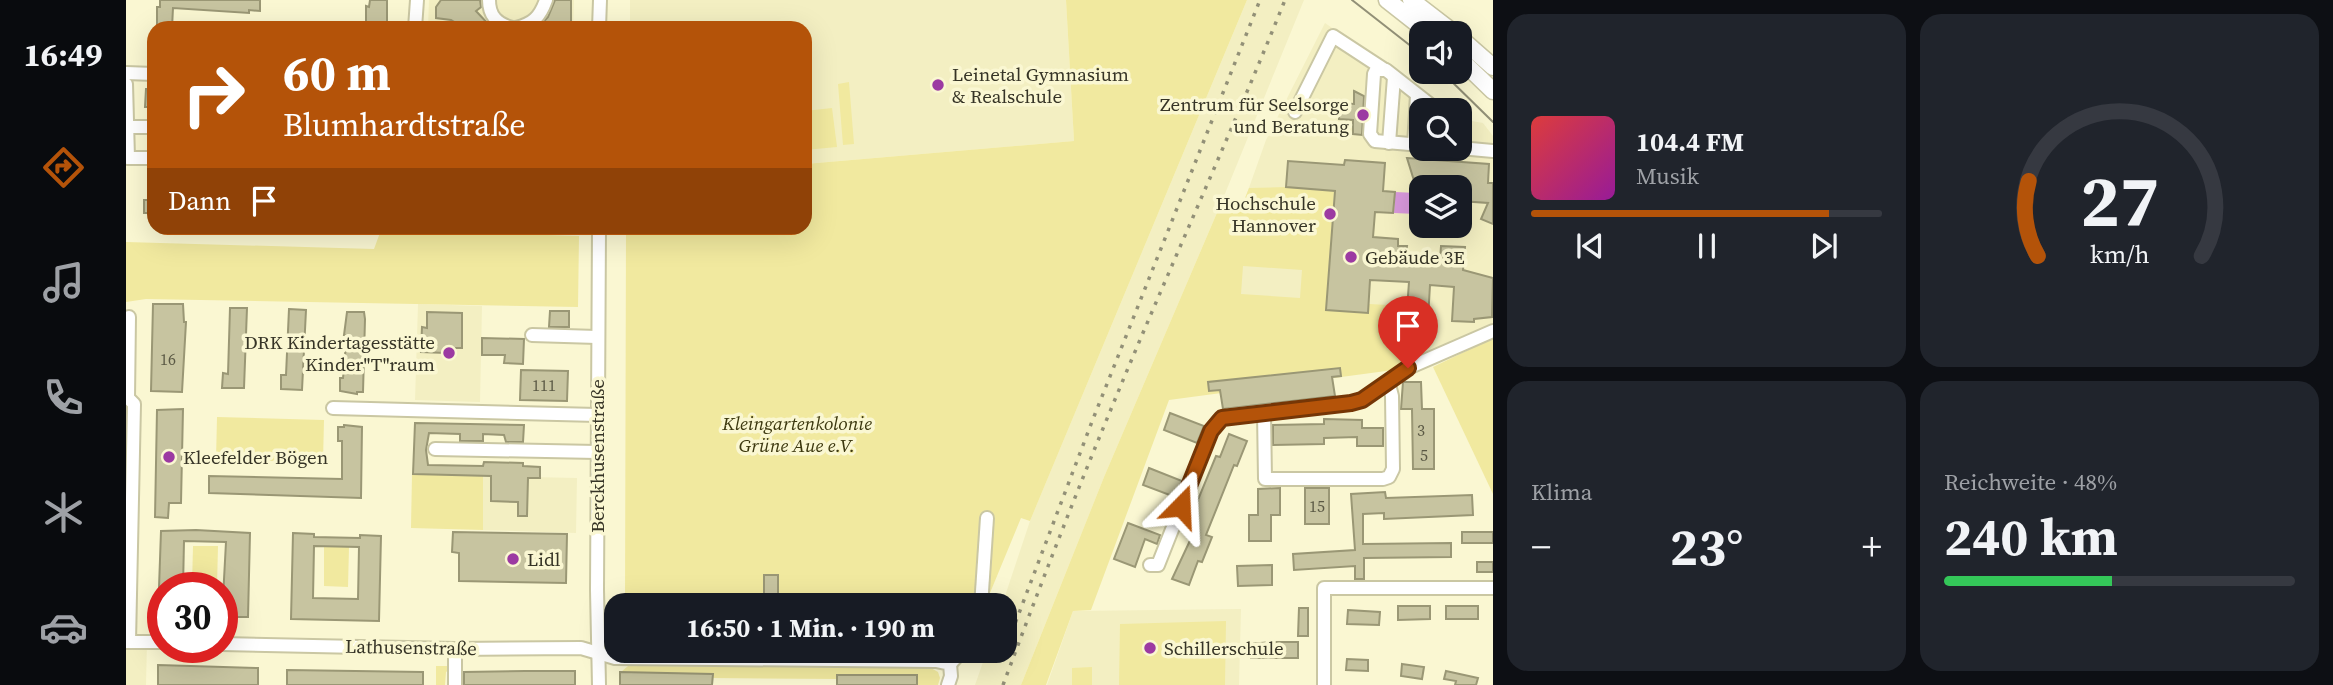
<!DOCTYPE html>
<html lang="de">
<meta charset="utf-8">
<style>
body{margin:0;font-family:"Source Serif 4",serif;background:#20242c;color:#f1f3f6;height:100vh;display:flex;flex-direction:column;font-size:26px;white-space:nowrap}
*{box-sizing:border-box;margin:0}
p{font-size:23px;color:#9ea1a6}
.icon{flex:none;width:38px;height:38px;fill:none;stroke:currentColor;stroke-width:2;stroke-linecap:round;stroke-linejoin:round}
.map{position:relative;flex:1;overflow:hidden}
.panel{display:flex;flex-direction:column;gap:14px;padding:14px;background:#0d0f14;width:840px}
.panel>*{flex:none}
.guide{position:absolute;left:21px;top:21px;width:665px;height:214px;border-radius:21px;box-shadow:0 7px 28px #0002;background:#b45309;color:#fff;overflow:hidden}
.fabs{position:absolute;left:1283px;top:21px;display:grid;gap:14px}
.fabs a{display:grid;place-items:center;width:63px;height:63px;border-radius:14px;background:#171b24;box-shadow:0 7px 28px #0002;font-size:35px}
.speed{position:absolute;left:21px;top:572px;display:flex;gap:14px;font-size:35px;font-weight:700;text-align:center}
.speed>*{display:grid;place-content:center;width:91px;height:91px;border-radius:50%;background:#171b24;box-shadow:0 7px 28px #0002;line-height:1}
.speed .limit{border:10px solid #d22;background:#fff;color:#111}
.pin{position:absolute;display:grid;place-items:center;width:60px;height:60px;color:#fff;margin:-72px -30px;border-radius:50% 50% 50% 0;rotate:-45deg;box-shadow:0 0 7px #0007}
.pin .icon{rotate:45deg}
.me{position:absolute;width:77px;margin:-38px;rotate:21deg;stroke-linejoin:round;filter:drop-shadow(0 0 5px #0008)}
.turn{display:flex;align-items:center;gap:24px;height:147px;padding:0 21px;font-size:32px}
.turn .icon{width:91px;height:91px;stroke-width:2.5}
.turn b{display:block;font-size:49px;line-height:60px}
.then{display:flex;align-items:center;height:66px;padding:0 21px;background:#0003;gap:14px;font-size:26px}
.big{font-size:52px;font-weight:700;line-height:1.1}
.panel .card{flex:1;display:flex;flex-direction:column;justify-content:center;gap:10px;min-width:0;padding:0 24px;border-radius:21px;background:#20242c}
.panel .dial{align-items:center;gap:0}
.dial svg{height:182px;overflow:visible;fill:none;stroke:#363941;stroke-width:7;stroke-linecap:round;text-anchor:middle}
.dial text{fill:#f1f3f6;stroke:none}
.song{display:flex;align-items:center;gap:21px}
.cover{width:84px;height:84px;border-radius:10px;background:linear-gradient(135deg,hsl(0 70% 55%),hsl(300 70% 35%))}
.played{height:7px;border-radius:4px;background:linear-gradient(90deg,#b45309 85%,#363941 85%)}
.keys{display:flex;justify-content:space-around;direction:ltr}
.heat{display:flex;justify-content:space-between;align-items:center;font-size:38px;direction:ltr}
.charge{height:10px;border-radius:5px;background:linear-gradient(90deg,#34c759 48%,#363941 0)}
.panel .tiles{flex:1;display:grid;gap:14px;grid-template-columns:repeat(2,1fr)}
.trip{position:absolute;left:478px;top:593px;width:413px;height:70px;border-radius:21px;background:#171b24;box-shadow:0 7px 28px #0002;font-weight:700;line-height:70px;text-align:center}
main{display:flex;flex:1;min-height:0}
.menu{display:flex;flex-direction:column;width:126px;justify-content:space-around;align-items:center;background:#090b0e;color:#9ea1a6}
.menu .icon{width:49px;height:49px}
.menu .on{color:#b45309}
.menu b{font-size:32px;color:#f1f3f6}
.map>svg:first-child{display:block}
</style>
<main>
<nav class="menu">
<b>16:49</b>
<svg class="icon on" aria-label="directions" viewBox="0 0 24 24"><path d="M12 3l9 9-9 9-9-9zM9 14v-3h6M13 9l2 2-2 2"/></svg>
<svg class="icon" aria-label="music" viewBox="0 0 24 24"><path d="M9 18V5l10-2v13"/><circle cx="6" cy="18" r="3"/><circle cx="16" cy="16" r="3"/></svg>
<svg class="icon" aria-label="phone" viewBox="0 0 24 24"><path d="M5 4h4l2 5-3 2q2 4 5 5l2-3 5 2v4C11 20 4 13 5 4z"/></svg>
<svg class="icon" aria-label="climate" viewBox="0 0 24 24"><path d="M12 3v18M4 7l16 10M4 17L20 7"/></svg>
<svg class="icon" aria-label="car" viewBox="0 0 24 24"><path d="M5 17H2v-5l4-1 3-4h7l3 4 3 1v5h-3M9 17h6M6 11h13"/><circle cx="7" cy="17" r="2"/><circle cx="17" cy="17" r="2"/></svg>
</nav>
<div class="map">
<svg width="1367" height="685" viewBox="0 0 1367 685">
<rect width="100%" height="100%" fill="#faf7d2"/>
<!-- built -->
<g fill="#f3efc2" fill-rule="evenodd">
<polygon points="303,0 448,0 447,28 302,28"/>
<polygon points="504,0 940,0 948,141 679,164 679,28 504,28"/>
<polygon points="1121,0 1178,0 1096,201 978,477 895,685 849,685 861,651 878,651 878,606 876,605 904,521"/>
<path d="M1199,23l74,51 44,36h-22v39h39v-30l23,4 10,13v195l-85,37 -209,-40 67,-188zM1295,187h39v39h-39z"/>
<polygon points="292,304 356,306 354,402 289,400"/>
<polygon points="357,476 451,478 450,533 357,530"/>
<polygon points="1115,609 1113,685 921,685 947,611"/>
<polygon points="0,642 21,642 20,685 0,685"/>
</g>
<!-- green -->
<g fill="#f1e99f" fill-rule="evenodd">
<polygon points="940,0 1121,0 904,521 895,518 859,605 499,606 500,228 679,228 679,164 948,141"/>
<polygon points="723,82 728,144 717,145 712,84"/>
<polygon points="706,108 711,147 679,150 679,111"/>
<path d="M1160,187l48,4 -8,119 41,3 2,-9 38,2 -6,63 -232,31 -78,210 -18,1 -27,74h-25l83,-208 118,-276 21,2 6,-15zM1117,266l59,4 -2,28 -59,-4z"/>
<polygon points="255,230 453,236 452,307 20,299 0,302 0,242 248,249"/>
<polygon points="1367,338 1367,494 1307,367"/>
<polygon points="91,417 198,420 197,462 90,460"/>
<polygon points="286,474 357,476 357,530 285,528"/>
<polygon points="67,546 92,546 91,586 66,585"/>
<polygon points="198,546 223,547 222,587 198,586"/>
<polygon points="1100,621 1099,685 993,685 994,624"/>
<polygon points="310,666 323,666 323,670 320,672 319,685 310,685"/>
<polygon points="502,666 805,668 812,672 814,678 812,685 791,685 790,675 712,675 711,679 586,678 586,674 541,673 527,685 495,672"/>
<polygon points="966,667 966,685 946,685 946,668"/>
</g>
<!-- water -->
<polygon fill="#d898db" points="1269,192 1291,193 1290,214 1268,213"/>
<!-- building -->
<g fill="#c7c4a0" stroke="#9a9775" stroke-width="2" fill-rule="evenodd">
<polygon points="34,0 134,0 134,11 123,10 123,13 47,8 46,28 31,28 31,7 34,7"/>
<polygon points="244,0 261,0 261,28 240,28 240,6 243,7"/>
<polygon points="315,0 354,0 355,7 350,11 366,28 338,28 325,20 310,18 310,7"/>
<polygon points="429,0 445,0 445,28 412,28 422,17"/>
<polygon points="20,89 28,89 28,107 19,107"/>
<polygon points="1228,91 1238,96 1236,135 1227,134 1227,120 1213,119 1214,103 1228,104"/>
<polygon points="1281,158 1363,164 1362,183 1367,183 1367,224 1355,219 1362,203 1334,201 1334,187 1290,187"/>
<polygon points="1219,160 1259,163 1257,191 1269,192 1267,213 1249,212 1247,237 1272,239 1272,246 1281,246 1279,259 1314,261 1315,246 1339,247 1337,270 1367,278 1366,317 1348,319 1348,322 1326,321 1328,287 1304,285 1302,319 1295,318 1293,340 1268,337 1270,323 1280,323 1283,282 1244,280 1242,313 1200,310 1209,191 1160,187 1162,161 1218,165"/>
<rect x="18" y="200" width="10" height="13"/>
<polygon points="27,304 57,304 58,322 60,322 56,392 25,391"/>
<polygon points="104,308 121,308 118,388 96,388 97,373 102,374"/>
<polygon points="163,309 180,310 176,390 155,389 155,375 160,375"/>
<polygon points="424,311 443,311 443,327 423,327"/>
<polygon points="221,312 238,312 239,319 237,392 231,392 231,394 214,391 214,378 217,378 219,357 220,335 218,335"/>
<polygon points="301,312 336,313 336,348 319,348 319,353 295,352 296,327 301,328"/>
<polygon points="356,338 398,339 397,364 378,363 379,355 356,355"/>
<polygon points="1214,368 1215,376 1206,377 1209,396 1097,409 1094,390 1083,391 1082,382"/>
<polygon points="395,370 442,371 441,401 394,400"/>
<polygon points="1277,382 1295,382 1296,409 1308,409 1308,469 1287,469 1286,409 1275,409"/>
<polygon points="57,409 55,503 43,503 42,518 29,517 31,410"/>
<polygon points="1044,413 1078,426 1071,443 1038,430"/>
<polygon points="1198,419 1236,420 1236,428 1257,428 1257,446 1231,446 1231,437 1198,438 1198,444 1147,445 1147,425 1198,424"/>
<polygon points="289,423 398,425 397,442 380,442 378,435 357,434 357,441 334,441 334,434 303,433 300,450 302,465 357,466 358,462 397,463 397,466 414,467 414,478 402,478 401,516 392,516 392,502 365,501 365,476 287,474"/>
<polygon points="218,425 236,427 235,498 83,493 83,476 216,479 216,441 212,441 212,427 218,427"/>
<polygon points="1103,434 1121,441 1111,466 1108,465 1080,535 1086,537 1076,562 1072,561 1063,585 1046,579 1068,532 1060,529 1090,456 1094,457"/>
<polygon points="1023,468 1056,481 1049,497 1017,485"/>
<polygon points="1154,488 1154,515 1145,515 1145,541 1123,541 1123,515 1132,515 1132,489"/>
<rect x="1179" y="488" width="24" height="36"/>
<polygon points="1259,492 1260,498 1346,495 1347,515 1258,519 1258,513 1237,514 1237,544 1325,543 1325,557 1238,558 1238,579 1229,579 1229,566 1168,570 1167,554 1229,550 1225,494"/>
<polygon points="1002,523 1034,535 1031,544 1019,539 1009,567 988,559"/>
<polygon points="70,530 124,533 122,617 96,617 100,542 58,541 57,588 33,588 35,531"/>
<polygon points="327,532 441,534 440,583 333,581 333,553 326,552"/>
<rect x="1336" y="532" width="31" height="11"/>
<path d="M167,533l21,1v3l46,1v-3l21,1 -2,85 -88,-2zM188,546l45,1 -1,52 -45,-1z"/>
<rect x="1351" y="562" width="16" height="10"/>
<polygon points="1146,565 1146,585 1112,586 1111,566"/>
<rect x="638" y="575" width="14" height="22"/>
<polygon points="1272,606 1304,606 1304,619 1272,620"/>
<rect x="1320" y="606" width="32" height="13"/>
<polygon points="1173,608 1182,608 1182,636 1172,636"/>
<polygon points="1222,610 1254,612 1253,625 1221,624"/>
<polygon points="1147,642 1172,642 1172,658 1125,658 1124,644"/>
<polygon points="1221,659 1242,660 1242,671 1220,670"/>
<polygon points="1276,664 1298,667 1296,679 1275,676"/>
<polygon points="32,665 132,668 132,685 32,685"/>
<polygon points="161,670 297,672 297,685 161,685"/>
<polygon points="399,671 449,671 449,685 338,685 338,672"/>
<polygon points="1320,671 1352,678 1350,685 1329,685 1330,681 1318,679"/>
<polygon points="494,672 587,674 586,685 494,685"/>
<rect x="711" y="675" width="80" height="10"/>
</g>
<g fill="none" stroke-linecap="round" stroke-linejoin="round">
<defs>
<g id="minor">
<path d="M363,0c0,16 8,24 23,28"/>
<polyline points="289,28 291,0"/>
<path d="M390,28c17,-4 24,-11 30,-28"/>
<polyline points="473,28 474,0"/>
<polyline points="0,73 28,74"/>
<polyline points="0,84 2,158 28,158"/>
<polyline points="1169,112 1207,36 1259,70"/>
<polyline points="2,127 28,127"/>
<polyline points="1263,143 1268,77"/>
<polyline points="1288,145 1291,95"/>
<polyline points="1295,145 1249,141 1244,134 1248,74 1250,70 1260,70 1311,110"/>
<polyline points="1334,148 1367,151"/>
<polyline points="473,228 471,590 473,685"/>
<polyline points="406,335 471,337"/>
<polyline points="207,408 471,415"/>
<polyline points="1138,413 1139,479 1257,479 1263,477 1267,469 1266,396 1262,381"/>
<polyline points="309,449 471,452"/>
<polyline points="1024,565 1032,565 1085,431 1092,421 1103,416 1225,403 1236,400 1282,368 1367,331"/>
<polyline points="855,606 861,518"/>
<polyline points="0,642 37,642"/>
<polyline points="3,642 8,404 2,398 3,317"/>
<polyline points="96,644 329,649 455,648 489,658 810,661 824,664 825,676 822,685"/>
<polyline points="329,649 329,685"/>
<polyline points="824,664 836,651"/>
<polyline points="1198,685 1198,588 1367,588"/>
</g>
<g id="major">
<polyline points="1261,0 1303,33"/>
<polyline points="1285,0 1328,33"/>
<polyline points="1334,38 1367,67"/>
<polyline points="1334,59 1367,91"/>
</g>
</defs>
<!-- minor casing -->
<use href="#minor" stroke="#cac7a3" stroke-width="16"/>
<!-- major casing -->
<use href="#major" stroke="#cac7a3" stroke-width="19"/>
<!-- minor -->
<use href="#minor" stroke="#fff" stroke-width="12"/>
<!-- major -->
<use href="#major" stroke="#fff" stroke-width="16"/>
<!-- tram -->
<g stroke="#929077" stroke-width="2">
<polyline points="1226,0 1295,54"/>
<polyline points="1316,72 1367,122"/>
</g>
<!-- rail -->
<g stroke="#929077" stroke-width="3.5" stroke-dasharray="3.5 7" stroke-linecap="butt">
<polyline points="882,642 967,419 1134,0"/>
<path d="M877,685c34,-91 69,-182 106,-271 57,-139 120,-275 176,-414"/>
</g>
</g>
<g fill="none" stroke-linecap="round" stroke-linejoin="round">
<defs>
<polyline id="route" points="1055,506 1085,431 1096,418 1225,403 1236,400 1282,368"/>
</defs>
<!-- route casing -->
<use href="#route" stroke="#753606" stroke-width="18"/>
<!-- route -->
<use href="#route" stroke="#b45309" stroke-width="12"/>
</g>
<!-- markers -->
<g fill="#9c3aa2" stroke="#faf7d2" stroke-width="2.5">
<circle cx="812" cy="85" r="7"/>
<circle cx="1237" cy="115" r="7"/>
<circle cx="1204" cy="214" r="7"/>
<circle cx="1225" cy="257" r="7"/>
<circle cx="323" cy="353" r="7"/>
<circle cx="43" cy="457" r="7"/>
<circle cx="387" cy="559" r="7"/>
<circle cx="1024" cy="648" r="7"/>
</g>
<g text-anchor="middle" stroke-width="7" stroke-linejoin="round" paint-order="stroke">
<!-- number labels -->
<g font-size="16" fill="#5a5844">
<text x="42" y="365">16</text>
<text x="418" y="391">111</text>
<text x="1295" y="436">3</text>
<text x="1298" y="461">5</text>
<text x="1191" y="512">15</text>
</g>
<!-- poi labels -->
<g font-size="19" fill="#363426" stroke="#faf7d2" text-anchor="start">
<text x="826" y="81">Leinetal Gymnasium<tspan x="826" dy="22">&amp; Realschule</tspan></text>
<text x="1223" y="111" text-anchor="end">Zentrum für Seelsorge<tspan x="1223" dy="22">und Beratung</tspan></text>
<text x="1190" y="210" text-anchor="end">Hochschule<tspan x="1190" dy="22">Hannover</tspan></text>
<text x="1239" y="264">Gebäude 3E</text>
<text x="309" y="349" text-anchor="end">DRK Kindertagesstätte<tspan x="309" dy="22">Kinder"T"raum</tspan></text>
<text x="57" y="464">Kleefelder Bögen</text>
<text x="401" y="566">Lidl</text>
<text x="1038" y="655">Schillerschule</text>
</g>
<!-- park labels -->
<g font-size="19" font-style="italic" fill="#3b370e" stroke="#faf7d2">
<text x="671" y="430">Kleingartenkolonie<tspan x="671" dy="22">Grüne Aue e.V.</tspan></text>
</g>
<!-- street labels -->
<g font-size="19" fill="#363426" stroke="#faf7d2">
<text transform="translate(471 456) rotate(-90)" y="7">Berckhusenstraße</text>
<text transform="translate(285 647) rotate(1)" y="7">Lathusenstraße</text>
</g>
</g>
</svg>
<div class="fabs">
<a><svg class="icon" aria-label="sound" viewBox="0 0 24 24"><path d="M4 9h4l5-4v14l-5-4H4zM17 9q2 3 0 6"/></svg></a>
<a><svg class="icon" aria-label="search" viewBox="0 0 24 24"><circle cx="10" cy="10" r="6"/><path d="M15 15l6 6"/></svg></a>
<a><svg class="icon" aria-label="layers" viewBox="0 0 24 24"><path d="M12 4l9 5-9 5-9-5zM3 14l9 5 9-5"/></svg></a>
</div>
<div class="speed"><div class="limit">30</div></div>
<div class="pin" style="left:1282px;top:368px;background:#d93025"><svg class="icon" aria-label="arrive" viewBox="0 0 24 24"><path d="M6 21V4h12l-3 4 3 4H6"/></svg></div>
<svg class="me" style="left:1055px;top:506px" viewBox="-20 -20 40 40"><path d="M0-17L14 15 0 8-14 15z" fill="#b45309" stroke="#fff" stroke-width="4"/></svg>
<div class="trip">16:50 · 1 Min. · 190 m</div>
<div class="guide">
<div class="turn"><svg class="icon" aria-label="right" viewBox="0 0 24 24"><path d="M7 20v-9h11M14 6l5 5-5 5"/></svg><div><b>60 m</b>Blumhardtstraße</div></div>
<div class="then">Dann<svg class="icon" aria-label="arrive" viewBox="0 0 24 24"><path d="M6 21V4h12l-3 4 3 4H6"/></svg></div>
</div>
</div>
<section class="panel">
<div class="tiles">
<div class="card">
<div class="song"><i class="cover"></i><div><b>104.4 FM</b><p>Musik</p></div></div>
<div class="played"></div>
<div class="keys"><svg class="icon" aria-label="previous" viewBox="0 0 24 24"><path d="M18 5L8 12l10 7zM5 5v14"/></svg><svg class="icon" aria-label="pause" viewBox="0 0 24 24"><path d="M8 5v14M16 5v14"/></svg><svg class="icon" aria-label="next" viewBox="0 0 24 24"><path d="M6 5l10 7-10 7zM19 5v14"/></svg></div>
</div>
<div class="card dial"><svg viewBox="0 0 100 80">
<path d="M14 69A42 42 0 1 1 86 69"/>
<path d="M14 69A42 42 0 0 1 10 36" stroke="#b45309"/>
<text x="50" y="56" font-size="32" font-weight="700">27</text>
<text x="50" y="72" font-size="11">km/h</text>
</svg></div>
<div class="card"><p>Klima</p>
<div class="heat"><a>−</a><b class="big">23°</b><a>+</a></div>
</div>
<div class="card"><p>Reichweite · 48%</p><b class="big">240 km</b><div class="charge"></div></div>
</div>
</section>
</main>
